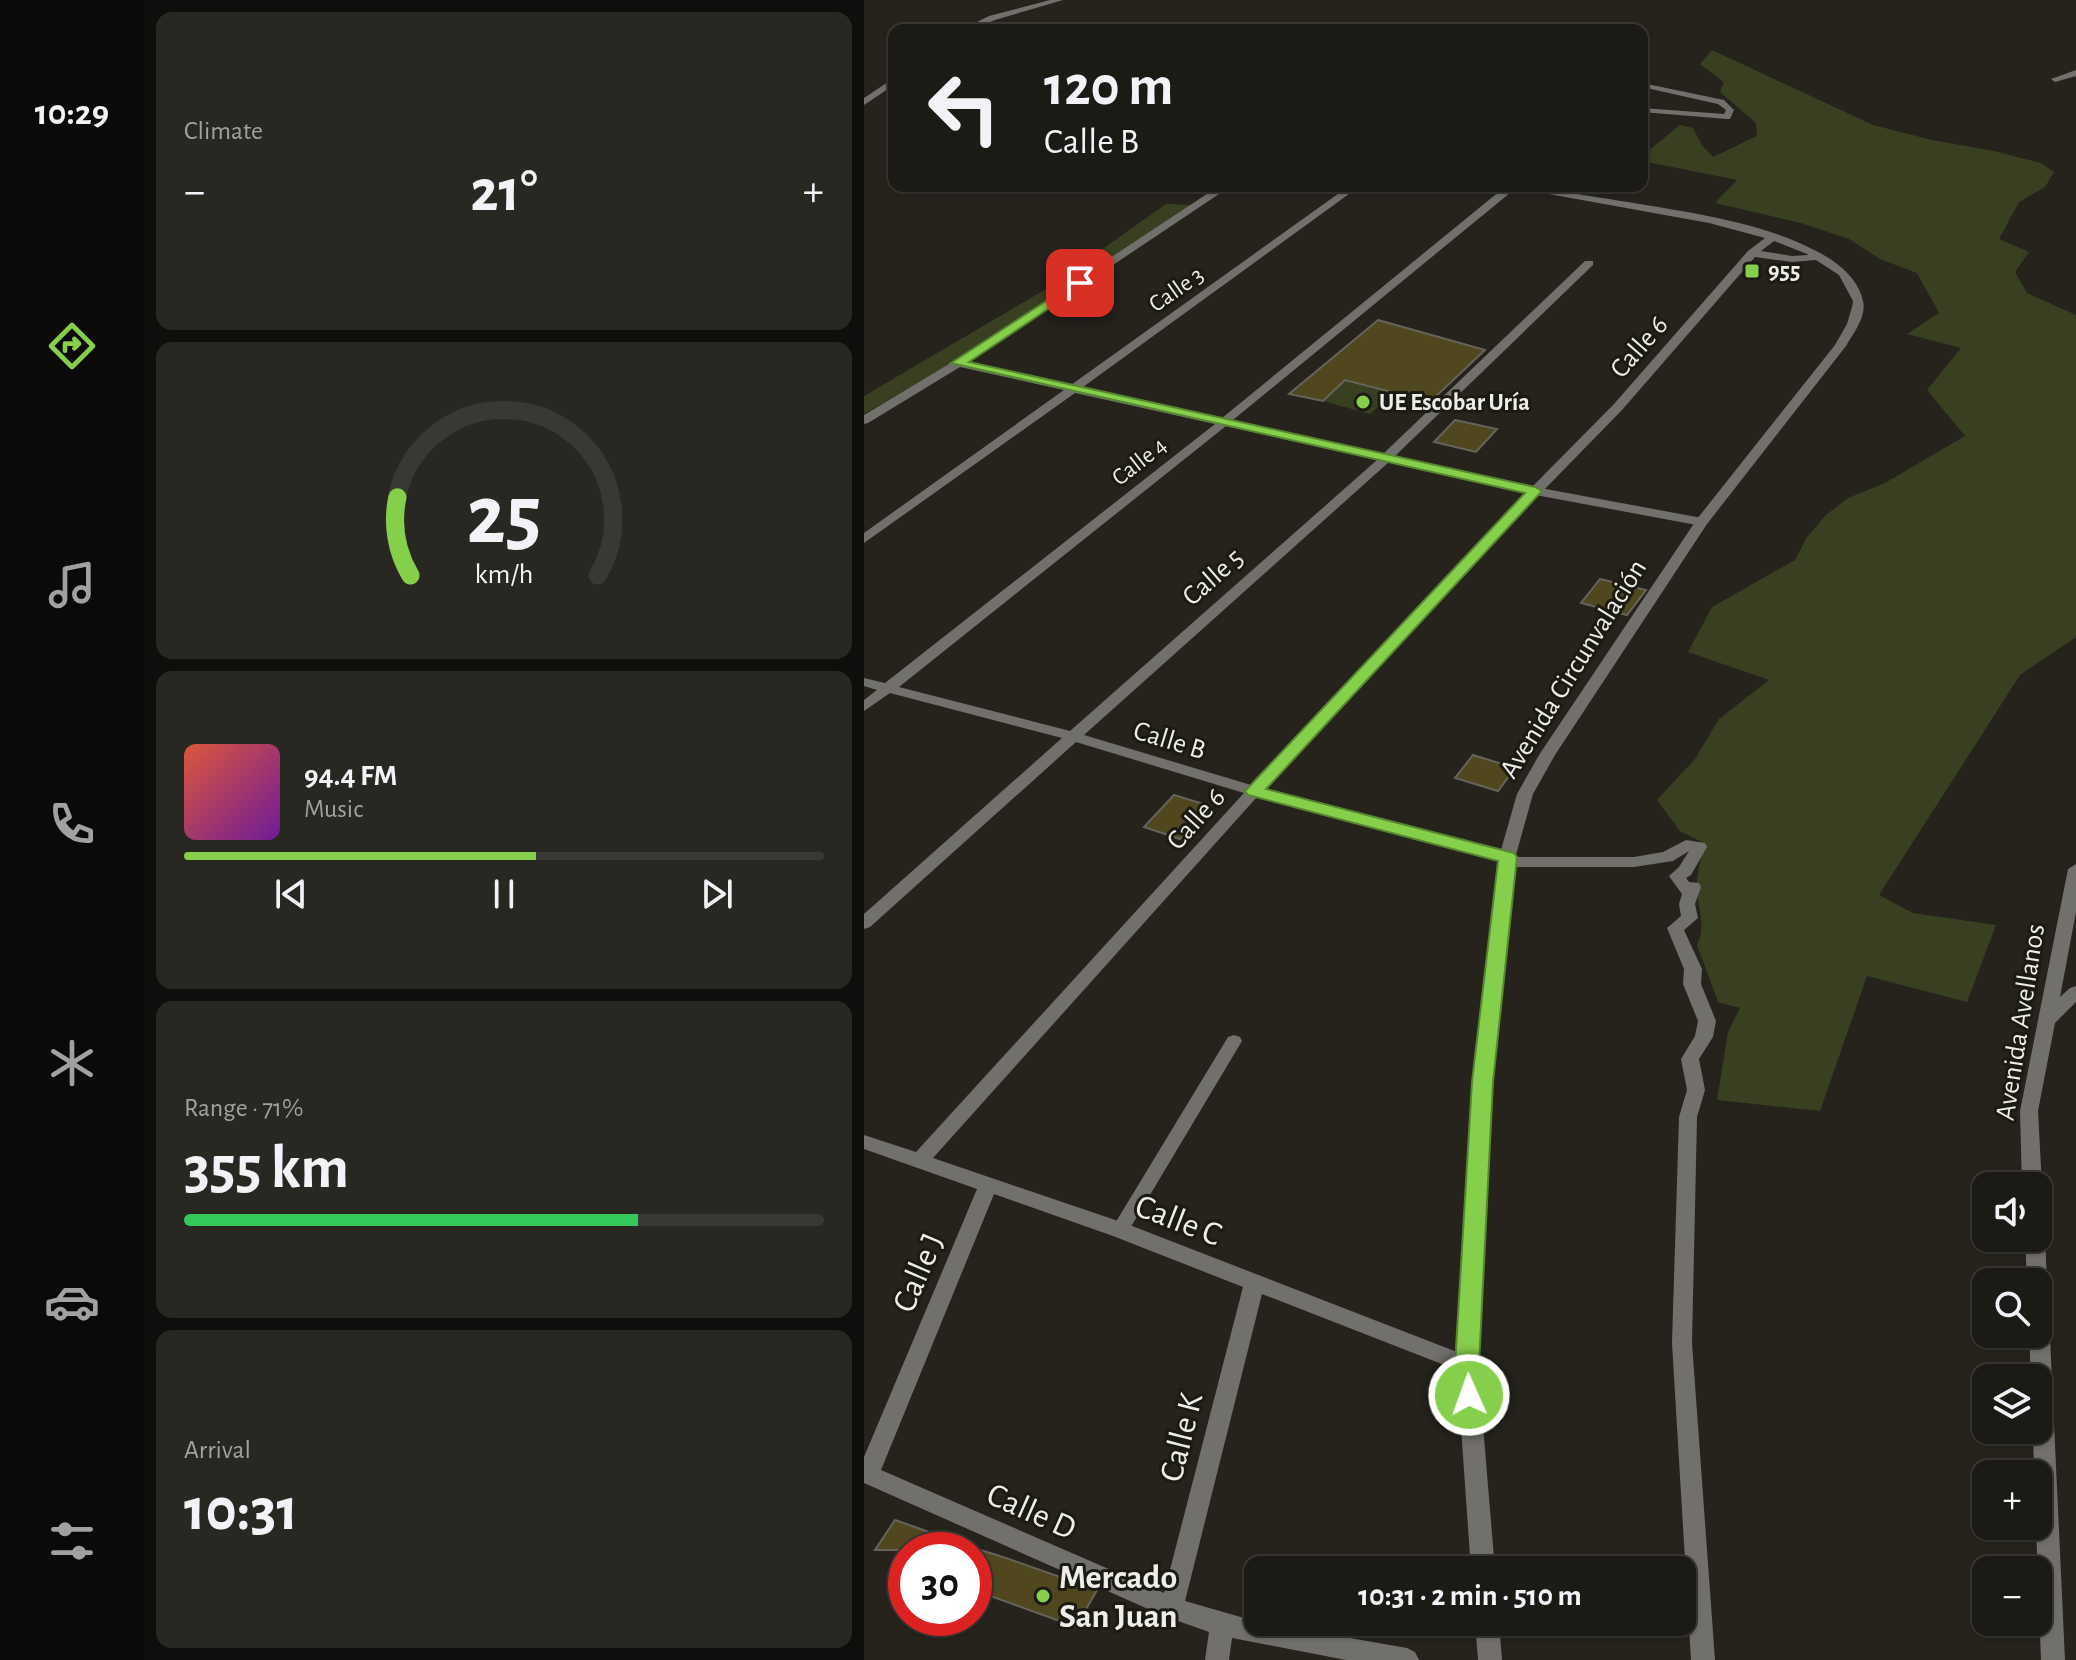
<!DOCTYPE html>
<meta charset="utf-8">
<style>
body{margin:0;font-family:"Alegreya Sans",sans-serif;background:#292722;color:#f1f3f6;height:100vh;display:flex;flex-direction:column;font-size:30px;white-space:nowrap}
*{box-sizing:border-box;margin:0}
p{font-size:26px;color:#a0a1a0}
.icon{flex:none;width:44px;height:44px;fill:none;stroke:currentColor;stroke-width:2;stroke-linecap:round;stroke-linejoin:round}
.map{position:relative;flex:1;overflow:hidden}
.side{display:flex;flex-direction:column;gap:12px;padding:12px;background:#0f0e0c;width:720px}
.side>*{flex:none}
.banner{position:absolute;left:24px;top:24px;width:760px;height:168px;border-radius:16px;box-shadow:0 2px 6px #0004,0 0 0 2px #3a3834;background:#1c1a15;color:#f1f3f6;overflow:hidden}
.buttons{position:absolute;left:1108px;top:1172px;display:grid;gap:16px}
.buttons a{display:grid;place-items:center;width:80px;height:80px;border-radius:16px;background:#1c1a15;box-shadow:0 2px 6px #0004,0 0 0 2px #3a3834;font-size:40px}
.speed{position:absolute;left:24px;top:1532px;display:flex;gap:16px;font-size:40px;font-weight:700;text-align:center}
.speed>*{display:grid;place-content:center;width:104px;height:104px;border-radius:50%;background:#1c1a15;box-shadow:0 2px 6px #0004,0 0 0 2px #3a3834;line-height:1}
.speed .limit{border:12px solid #d22;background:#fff;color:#111}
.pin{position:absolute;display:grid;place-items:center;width:68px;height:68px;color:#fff;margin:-34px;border-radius:16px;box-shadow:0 4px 12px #0006}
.me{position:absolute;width:88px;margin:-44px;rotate:358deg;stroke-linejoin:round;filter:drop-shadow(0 0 6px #0008)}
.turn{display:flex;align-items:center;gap:28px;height:168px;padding:0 24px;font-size:36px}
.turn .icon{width:104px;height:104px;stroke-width:2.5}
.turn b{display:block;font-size:56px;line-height:68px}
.big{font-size:60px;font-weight:700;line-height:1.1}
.side .widget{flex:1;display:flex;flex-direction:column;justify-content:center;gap:12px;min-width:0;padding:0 28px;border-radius:16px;background:#292722}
.side .dial{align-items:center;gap:0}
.dial svg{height:208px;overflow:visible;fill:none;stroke:#3a3834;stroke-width:7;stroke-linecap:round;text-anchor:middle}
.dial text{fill:#f1f3f6;stroke:none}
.song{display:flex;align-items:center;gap:24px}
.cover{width:96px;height:96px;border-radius:12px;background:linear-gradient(135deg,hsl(10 70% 55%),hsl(280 70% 35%))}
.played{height:8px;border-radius:4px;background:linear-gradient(90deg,#86cf4b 55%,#3a3834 55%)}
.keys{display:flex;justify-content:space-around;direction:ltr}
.heat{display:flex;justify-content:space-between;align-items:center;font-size:44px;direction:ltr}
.charge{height:12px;border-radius:6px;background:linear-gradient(90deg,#34c759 71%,#3a3834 0)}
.trip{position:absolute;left:380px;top:1556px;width:452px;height:80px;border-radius:16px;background:#1c1a15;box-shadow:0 2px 6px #0004,0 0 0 2px #3a3834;font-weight:700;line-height:80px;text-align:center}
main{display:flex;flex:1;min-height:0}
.dock{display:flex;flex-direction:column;width:144px;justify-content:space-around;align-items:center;background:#0b0a08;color:#a0a1a0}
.dock .icon{width:56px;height:56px}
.dock .on{color:#86cf4b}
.dock b{font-size:36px;color:#f1f3f6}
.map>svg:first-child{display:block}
</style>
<main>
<nav class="dock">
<b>10:29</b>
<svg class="icon on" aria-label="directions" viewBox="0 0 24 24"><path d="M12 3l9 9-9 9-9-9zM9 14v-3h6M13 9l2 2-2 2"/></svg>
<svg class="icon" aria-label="music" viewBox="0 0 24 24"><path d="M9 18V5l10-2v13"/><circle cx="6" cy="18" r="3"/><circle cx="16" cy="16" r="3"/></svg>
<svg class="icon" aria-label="phone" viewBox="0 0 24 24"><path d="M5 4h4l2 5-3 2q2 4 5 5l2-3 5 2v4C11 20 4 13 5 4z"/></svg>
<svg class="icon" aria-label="climate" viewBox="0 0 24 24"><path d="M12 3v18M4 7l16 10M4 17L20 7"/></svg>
<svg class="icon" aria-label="car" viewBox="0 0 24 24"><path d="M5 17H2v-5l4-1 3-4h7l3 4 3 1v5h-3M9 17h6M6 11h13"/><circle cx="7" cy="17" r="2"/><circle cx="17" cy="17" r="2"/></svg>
<svg class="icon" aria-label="filters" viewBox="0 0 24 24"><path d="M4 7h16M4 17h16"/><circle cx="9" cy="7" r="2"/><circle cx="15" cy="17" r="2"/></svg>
</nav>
<section class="side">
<div class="widget"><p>Climate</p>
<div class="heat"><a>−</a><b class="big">21°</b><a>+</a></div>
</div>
<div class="widget dial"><svg viewBox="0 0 100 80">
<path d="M14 69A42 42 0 1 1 86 69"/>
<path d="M14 69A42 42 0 0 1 9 39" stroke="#86cf4b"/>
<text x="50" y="56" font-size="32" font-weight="700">25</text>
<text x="50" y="72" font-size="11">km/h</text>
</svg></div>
<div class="widget">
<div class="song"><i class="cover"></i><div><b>94.4 FM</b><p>Music</p></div></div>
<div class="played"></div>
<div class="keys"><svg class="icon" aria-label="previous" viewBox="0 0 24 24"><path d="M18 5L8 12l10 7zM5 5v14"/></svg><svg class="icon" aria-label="pause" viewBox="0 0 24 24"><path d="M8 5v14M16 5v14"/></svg><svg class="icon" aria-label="next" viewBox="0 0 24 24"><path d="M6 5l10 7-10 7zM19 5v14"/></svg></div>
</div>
<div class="widget"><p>Range · 71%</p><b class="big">355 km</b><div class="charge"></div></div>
<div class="widget"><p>Arrival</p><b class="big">10:31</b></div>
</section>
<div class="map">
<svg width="1212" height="1660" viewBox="0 0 1212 1660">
<rect width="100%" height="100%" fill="#25231c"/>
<!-- green -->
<g fill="#394021">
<path d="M848,50l161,75 59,15 62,11 47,12 13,9 -9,15 -26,15 -20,37 30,13 -14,20 12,21 49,22v322l-56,38 -141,220 34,18 83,12 -29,77 -100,-26 -47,135 -103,-11 11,-68 12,-24 -22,-6 -21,-57c11,-21 -2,-41 0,-64 1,-14 6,-25 5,-39l-22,-11 -23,-31 38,-41 24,-40 50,-39 -81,-28 24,-45 83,-47 12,-23 19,-22 22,-17 37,-15 80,-47 -38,-46 34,-42 -54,-14 32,-21 -22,-40 -37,-14 -31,-20 -48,-16 -86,-20 22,-23 -95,-19 6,-10 32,-26 13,3 9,17 11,12 44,-21 -1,-13 -36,-31 4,-10 -24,-18z"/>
<polygon points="302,204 327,205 95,359 0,414 0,396 182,289"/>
<polygon points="498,364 550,376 506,414 459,401"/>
</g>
<!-- building -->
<g fill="#51471f" stroke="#65645c" stroke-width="2">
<polygon points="514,320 621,350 566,402 481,380 459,401 425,394"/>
<polygon points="591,420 633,429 612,452 570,442"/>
<polygon points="736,579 782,590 763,615 717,603"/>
<polygon points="609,755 651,768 634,791 591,778"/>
<polygon points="310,795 346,806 316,839 280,827"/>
<polygon points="31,1520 105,1546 105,1550 11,1550"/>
<polygon points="110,1548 139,1557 233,1590 212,1627 110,1590"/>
</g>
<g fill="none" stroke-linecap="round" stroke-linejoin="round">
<!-- service -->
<g fill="#72706d" fill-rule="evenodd">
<polygon points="778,83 860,100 870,110 866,119 863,119 778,112 778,108 860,114 862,110 854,104 778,87"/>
<polygon points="370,1035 376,1037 378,1041 262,1235 256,1237 250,1235 247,1230 250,1225 364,1037"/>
</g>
<!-- pedestrian -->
<g fill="#72706d" fill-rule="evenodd">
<polygon points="671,487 838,518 845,522 838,526 666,494 665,491"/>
<polygon points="822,840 841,843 843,847 827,875 822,878 825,882 835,883 837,887 831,904 834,918 820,930 838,969 837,984 852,1021 849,1037 835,1059 841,1090 833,1117 828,1343 851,1660 827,1660 808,1343 815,1117 823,1090 817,1059 831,1036 834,1021 819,984 820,969 803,928 817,916 815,904 818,894 805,876 815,867 825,851 809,861 770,867 642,867 634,862 642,857 770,857 799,852"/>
</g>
<!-- minor -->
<g fill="#72706d" fill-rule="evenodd">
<polygon points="186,0 199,0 131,20 108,30 97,30 125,16"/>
<polygon points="1212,70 1212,76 1191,82 1187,79"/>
<polygon points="30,78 30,85 0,105 0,98"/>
<path d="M355,186h12l-263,176 103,23 278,-199h11l-277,201 139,31 284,-232c35,0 69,8 103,13 64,11 149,21 205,51 21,10 44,27 49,51 4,15 -10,33 -17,45l-139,178 -152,231 -22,39 -19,68 -23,220 -13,283 17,205h-24l-14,-200 -195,-76 -77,307 73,21 149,26 8,4 4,8h-73l-114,-22 -3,22h-24l4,-28 -45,-16 -300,-133v-26l113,-268 -113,-40v-14l52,17 328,-359 -168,-51 -206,185 -6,2v-15l198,-176 -172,-45 -26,18v-11l13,-10 -13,-4v-8l21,5 330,-259 -140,-31 -211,150v-10l200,-143 -104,-23 -92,56 -4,1v-9l90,-54zM652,188l193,35 56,15 -17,13 -134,153 -82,83 -137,-31 198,-191v-4h-8l-202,193 -150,-34zM910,241l33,13 1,1 -16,1 -31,-5zM891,257l37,5 24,-2 23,15 14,26 -1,6 -5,17 -12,21 -138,174 -158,236 -22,39 -16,56 -236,-61 275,-295 82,-84zM362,426l151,34 -307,271 -171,-44zM525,462l137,31 -275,292 -167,-50zM393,797l241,63 -25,222 -16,270 -330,-128 -194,-66zM130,1194l119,42 130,51 -79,306 -283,-123z"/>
<polygon points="1212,864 1212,912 1196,997 1206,988 1212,986 1212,1002 1191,1023 1174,1111 1178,1186 1174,1192 1174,1186 1158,1186 1156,1111 1204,869"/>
<polygon points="1174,1231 1181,1238 1183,1282 1180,1288 1184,1294 1201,1660 1177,1660 1172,1526 1174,1474 1170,1474 1169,1430 1174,1430 1174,1378 1167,1378 1165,1334 1174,1334 1174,1282 1163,1282 1161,1238 1174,1238"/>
<polygon points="611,1622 635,1622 638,1660 614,1660"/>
</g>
</g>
<!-- route -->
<polygon fill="#86cf4b" stroke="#578731" stroke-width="2" points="216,279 220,280 220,285 105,362 671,487 678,491 402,789 650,853 653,857 629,1082 615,1365 617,1395 614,1402 605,1405 596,1402 591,1365 608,1082 634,861 384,795 381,791 661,493 87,363"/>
<!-- markers -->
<g fill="#86cf4b" stroke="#1b1a13" stroke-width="3">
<rect x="880" y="263" width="16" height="16" rx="4"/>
<circle cx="499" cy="402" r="8"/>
<circle cx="179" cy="1596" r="8"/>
</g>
<g text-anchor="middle" stroke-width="6" stroke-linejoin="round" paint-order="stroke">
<!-- far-poi labels -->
<g font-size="24" font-weight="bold" fill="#eeede9" stroke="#1b1a13" text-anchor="start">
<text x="904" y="279">955</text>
<text x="515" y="410">UE Escobar Uría</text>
</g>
<!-- far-street labels -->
<g font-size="24" fill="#eeede9" stroke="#1b1a13">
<text transform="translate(312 289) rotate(-35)" y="8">Calle 3</text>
<text transform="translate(275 461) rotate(-38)" y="8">Calle 4</text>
</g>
<!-- street labels -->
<g font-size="28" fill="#eeede9" stroke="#1b1a13">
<text transform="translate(774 346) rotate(-49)" y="10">Calle 6</text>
<text transform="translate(348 576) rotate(-41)" y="10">Calle 5</text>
<text transform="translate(708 668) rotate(-58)" y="10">Avenida Circunvalación</text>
<text transform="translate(306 739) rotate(17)" y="10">Calle B</text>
<text transform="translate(331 818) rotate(-48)" y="10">Calle 6</text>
<text transform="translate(1155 1022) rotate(-81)" y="10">Avenida Avellanos</text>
</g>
<!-- near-street labels -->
<g font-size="34" fill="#eeede9" stroke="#1b1a13">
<text transform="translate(315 1219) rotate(21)" y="12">Calle C</text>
<text transform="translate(53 1272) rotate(-67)" y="12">Calle J</text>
<text transform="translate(316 1437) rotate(-76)" y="12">Calle K</text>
<text transform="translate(168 1510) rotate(24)" y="12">Calle D</text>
</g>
<!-- near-poi labels -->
<g font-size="34" font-weight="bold" fill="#eeede9" stroke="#1b1a13" text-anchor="start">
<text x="195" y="1588">Mercado<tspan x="195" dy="39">San Juan</tspan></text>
</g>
</g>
</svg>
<div class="buttons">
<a><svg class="icon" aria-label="sound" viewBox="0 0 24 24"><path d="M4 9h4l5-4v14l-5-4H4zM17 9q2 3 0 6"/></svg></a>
<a><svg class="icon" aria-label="search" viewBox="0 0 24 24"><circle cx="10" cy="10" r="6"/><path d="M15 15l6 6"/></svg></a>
<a><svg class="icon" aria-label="layers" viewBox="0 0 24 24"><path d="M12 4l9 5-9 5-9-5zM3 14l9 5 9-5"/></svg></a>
<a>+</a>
<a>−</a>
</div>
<div class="speed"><div class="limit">30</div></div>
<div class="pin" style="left:216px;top:283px;background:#d93025"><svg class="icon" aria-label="arrive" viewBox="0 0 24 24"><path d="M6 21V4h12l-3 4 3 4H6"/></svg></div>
<svg class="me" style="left:605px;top:1395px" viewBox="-20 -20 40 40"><circle r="17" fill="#86cf4b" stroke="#fff" stroke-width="3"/><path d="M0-11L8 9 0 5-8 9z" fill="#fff"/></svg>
<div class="trip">10:31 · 2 min · 510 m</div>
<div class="banner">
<div class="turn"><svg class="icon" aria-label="left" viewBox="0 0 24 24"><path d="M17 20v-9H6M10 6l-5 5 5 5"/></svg><div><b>120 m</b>Calle B</div></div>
</div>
</div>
</main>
